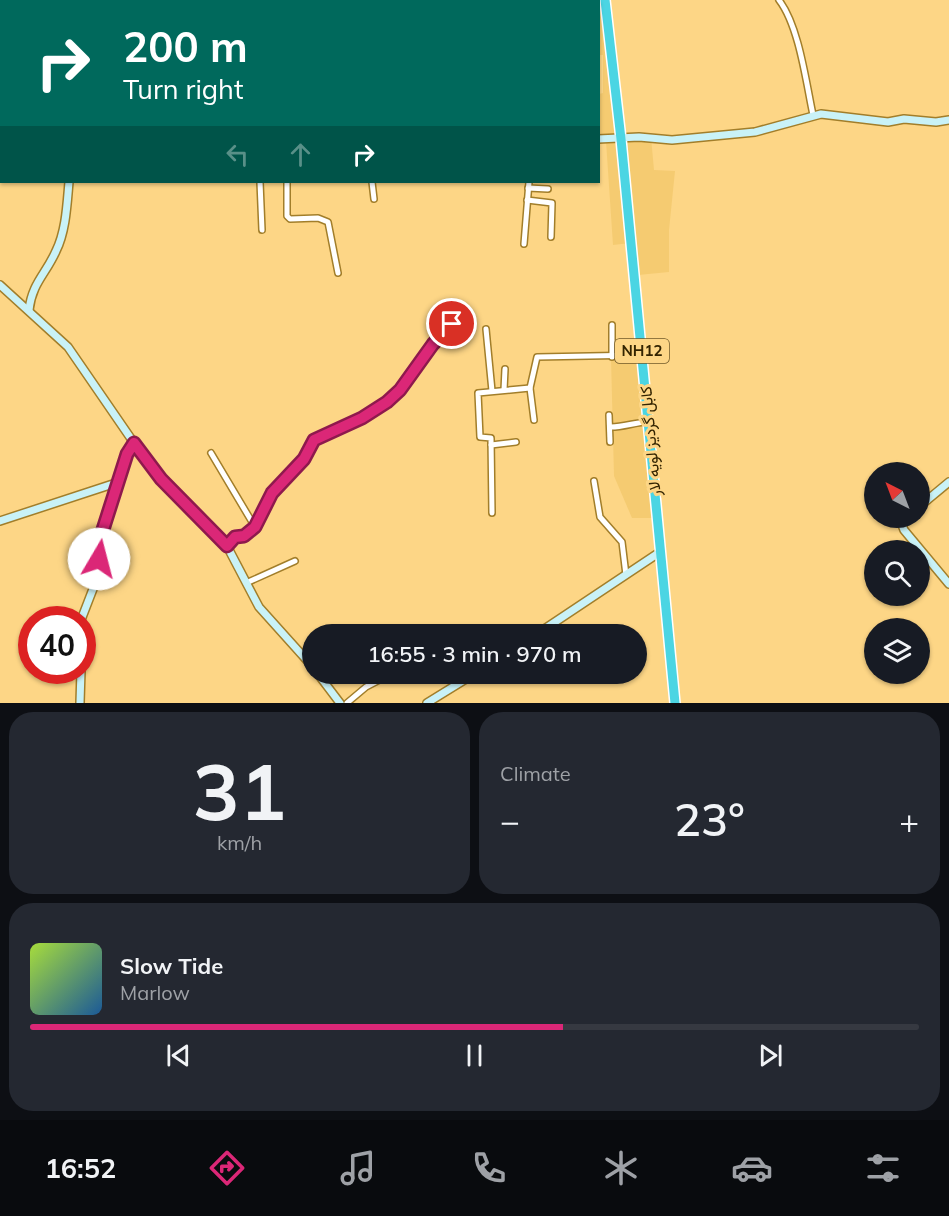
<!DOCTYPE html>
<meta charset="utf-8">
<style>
body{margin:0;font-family:Mulish,Vazirmatn,sans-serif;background:#242831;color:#f1f3f6;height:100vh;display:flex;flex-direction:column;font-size:22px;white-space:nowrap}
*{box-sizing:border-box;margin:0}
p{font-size:20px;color:#9ea1a6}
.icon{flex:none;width:33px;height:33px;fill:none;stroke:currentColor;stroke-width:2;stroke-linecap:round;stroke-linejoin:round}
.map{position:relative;height:703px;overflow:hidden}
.sheet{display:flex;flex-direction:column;gap:9px;padding:9px;background:#0d0f14;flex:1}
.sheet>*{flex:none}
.guide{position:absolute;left:0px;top:0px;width:600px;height:183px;box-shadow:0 2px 4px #0004;background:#00695c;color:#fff;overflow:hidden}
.needle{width:39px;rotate:318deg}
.tools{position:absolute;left:864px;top:462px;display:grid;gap:12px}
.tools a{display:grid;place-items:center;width:66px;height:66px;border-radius:50%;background:#171b24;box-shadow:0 2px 4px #0004;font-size:30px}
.speed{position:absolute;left:18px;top:606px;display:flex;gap:12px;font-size:30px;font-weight:700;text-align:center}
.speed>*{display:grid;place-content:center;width:78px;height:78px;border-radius:50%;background:#171b24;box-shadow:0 2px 4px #0004;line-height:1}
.speed .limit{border:9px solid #d22;background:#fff;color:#111}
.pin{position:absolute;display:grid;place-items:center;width:51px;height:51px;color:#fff;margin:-26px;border:3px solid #fff;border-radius:50%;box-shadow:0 2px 6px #0007}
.me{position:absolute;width:66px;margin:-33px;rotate:8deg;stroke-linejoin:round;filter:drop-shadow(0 0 4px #0008)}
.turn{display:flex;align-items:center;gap:21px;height:126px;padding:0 24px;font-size:27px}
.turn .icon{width:78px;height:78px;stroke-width:2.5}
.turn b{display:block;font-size:42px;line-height:51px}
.lanes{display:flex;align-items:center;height:57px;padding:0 24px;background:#0003;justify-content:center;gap:30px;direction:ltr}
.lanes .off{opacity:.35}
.big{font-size:45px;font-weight:600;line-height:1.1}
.sheet .card{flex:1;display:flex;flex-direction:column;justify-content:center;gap:9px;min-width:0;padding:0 21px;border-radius:24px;background:#242831}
.sheet .dial{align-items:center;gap:0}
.dial b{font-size:78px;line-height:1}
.song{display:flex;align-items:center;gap:18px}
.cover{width:72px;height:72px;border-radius:9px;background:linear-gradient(135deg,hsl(80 70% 55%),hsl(210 70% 35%))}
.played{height:6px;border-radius:3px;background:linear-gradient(90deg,#db2777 60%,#363941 60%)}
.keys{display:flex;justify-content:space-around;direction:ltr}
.heat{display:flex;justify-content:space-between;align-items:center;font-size:33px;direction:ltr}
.sheet .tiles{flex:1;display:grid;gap:9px;grid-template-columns:1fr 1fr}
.card:last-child{grid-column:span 2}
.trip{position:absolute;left:302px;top:624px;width:345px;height:60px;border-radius:30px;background:#171b24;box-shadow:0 2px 4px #0004;font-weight:600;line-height:60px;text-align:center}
.menu{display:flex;height:96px;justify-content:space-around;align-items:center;background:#090b0e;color:#9ea1a6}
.menu .icon{width:42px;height:42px}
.menu .selected{color:#db2777}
.menu b{font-size:27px;color:#f1f3f6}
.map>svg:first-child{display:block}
</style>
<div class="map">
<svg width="949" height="703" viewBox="0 0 949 703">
<rect width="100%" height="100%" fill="#fdd686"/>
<!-- built -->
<g fill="#f5cb71">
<polygon points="595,0 604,0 630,243 613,245 606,141 599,140 599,94 603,93 603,55 599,55 598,2"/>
<polygon points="624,137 651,137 654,170 675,171 669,230 669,272 638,275"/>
<polygon points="641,353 655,518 632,518 614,476 611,358"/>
</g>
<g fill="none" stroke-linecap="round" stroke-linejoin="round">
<defs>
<g id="street">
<polyline points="72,0 73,2"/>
<polyline points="330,0 330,2"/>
<polyline points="517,0 517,2"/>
<path d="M779,0c20,26 27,82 34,115"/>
<polyline points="260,182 262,230"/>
<polyline points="287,182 287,216 290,219 318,218 328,222 338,273"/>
<polyline points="372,182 374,199"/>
<polyline points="528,188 548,189"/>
<polyline points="527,200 552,203 551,237"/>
<polyline points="524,244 529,182"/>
<polyline points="486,329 492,391"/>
<polyline points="612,357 612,325"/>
<polyline points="504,390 505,369"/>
<polyline points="609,415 610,442"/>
<polyline points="534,420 530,388 537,357 642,355"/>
<path d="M611,427c14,0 24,-5 38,-5"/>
<polyline points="491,445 516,442"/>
<polyline points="211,453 255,527"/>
<polyline points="594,481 600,517 622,542 626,575"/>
<polyline points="492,513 491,438 480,437 478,393 530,388"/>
<polyline points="227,546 235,537 244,535 255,527 272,493 304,459 314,440 362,418 387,402 400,390 433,344 452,324"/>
<polyline points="246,583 295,561"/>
<polyline points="544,674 545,680"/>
<polyline points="347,703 366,687 391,674"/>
</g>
<g id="secondary">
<polyline points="598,139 639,137 672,140 755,132 821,114 888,122 904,119 936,122 949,120"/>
<polyline points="0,285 68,347 134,443 127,454 99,542 98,576 81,620"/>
<path d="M29,310c3,-27 17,-36 27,-59 10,-20 11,-47 13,-69"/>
<polyline points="134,443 161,479 227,546 259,607 312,666"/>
<polyline points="920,506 949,482"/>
<polyline points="906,518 901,522 904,530 949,584"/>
<polyline points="0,521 119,482"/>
<polyline points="537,634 660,552"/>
<polyline points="318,674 340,703"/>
<polyline points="80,703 81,670"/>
<polyline points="427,703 474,674"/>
</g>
<polyline id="highway" points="605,0 621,139 675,703"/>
</defs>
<!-- street casing -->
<use href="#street" stroke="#a27e2a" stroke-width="8"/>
<!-- secondary casing -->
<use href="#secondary" stroke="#a27e2a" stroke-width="10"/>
<!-- highway casing -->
<use href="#highway" stroke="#fff" stroke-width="12"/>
<!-- street -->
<use href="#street" stroke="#fff" stroke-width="5"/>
<!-- secondary -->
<use href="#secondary" stroke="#c9f2f7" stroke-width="7"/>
<!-- highway -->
<use href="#highway" stroke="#4bd5e3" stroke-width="9"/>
</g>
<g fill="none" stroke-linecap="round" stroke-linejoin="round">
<defs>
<polyline id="route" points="99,559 99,542 127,454 134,443 161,479 227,546 235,537 244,536 255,527 272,493 304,459 314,440 362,418 387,402 400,390 433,344 452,324"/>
</defs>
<!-- route casing -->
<use href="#route" stroke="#8e194d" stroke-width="15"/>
<!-- route -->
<use href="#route" stroke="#db2777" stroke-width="10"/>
</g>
<g text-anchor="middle" stroke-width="6" stroke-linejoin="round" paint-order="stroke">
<!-- shield labels -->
<rect fill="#fdd686" stroke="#705929" stroke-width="1.5" x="615" y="339" width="54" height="24" rx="4.5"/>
<g font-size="15" font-weight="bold" fill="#332401">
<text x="642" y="356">NH12</text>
</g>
<!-- street labels -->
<g font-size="16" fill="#332401" stroke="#fdd686">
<text transform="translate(650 441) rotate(-95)" y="6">کابل گردیز لویه لار</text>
</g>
</g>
</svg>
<div class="tools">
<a><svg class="needle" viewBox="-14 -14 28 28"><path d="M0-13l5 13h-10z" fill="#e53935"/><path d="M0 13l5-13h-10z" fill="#9ea1a6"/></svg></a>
<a><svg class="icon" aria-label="search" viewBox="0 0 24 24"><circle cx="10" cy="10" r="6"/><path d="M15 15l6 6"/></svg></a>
<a><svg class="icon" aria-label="layers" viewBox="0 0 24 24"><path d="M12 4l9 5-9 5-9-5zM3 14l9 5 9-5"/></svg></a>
</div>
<div class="speed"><div class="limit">40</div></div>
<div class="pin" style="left:452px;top:324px;background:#d93025"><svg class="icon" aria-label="arrive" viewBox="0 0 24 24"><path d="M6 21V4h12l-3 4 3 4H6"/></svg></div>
<svg class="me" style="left:99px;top:559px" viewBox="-20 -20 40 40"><circle r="19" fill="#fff"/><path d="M0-13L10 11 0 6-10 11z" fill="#db2777"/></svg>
<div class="trip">16:55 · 3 min · 970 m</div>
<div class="guide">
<div class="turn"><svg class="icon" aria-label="right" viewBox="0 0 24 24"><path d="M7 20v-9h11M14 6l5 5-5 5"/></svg><div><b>200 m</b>Turn right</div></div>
<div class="lanes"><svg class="icon off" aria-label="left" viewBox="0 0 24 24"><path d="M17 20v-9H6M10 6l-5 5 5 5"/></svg><svg class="icon off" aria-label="ahead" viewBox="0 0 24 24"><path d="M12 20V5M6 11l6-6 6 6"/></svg><svg class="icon" aria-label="right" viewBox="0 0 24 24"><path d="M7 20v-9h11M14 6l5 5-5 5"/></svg></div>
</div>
</div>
<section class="sheet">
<div class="tiles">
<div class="card dial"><b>31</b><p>km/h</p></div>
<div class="card"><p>Climate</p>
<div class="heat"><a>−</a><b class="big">23°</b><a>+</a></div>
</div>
<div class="card">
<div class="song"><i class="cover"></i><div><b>Slow Tide</b><p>Marlow</p></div></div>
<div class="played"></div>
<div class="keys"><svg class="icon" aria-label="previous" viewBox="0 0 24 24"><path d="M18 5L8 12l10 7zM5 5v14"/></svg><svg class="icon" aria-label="pause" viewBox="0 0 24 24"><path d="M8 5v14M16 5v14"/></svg><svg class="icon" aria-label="next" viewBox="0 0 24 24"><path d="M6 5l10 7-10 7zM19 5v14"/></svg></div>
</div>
</div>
</section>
<nav class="menu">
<b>16:52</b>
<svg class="icon selected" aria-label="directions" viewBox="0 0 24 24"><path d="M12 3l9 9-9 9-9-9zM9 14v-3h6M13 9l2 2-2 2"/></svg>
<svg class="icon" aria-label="music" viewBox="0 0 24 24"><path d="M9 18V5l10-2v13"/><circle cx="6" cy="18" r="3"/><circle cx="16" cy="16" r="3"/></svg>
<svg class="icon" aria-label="phone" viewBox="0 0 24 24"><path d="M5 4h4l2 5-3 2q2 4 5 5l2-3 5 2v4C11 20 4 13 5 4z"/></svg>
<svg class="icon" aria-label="climate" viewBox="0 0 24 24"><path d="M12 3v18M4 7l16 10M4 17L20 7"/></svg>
<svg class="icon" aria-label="car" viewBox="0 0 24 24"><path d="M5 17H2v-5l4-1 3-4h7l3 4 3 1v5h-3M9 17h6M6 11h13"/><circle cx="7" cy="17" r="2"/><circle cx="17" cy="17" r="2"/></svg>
<svg class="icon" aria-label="filters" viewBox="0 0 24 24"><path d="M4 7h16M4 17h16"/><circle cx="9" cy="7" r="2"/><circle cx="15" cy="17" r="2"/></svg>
</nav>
